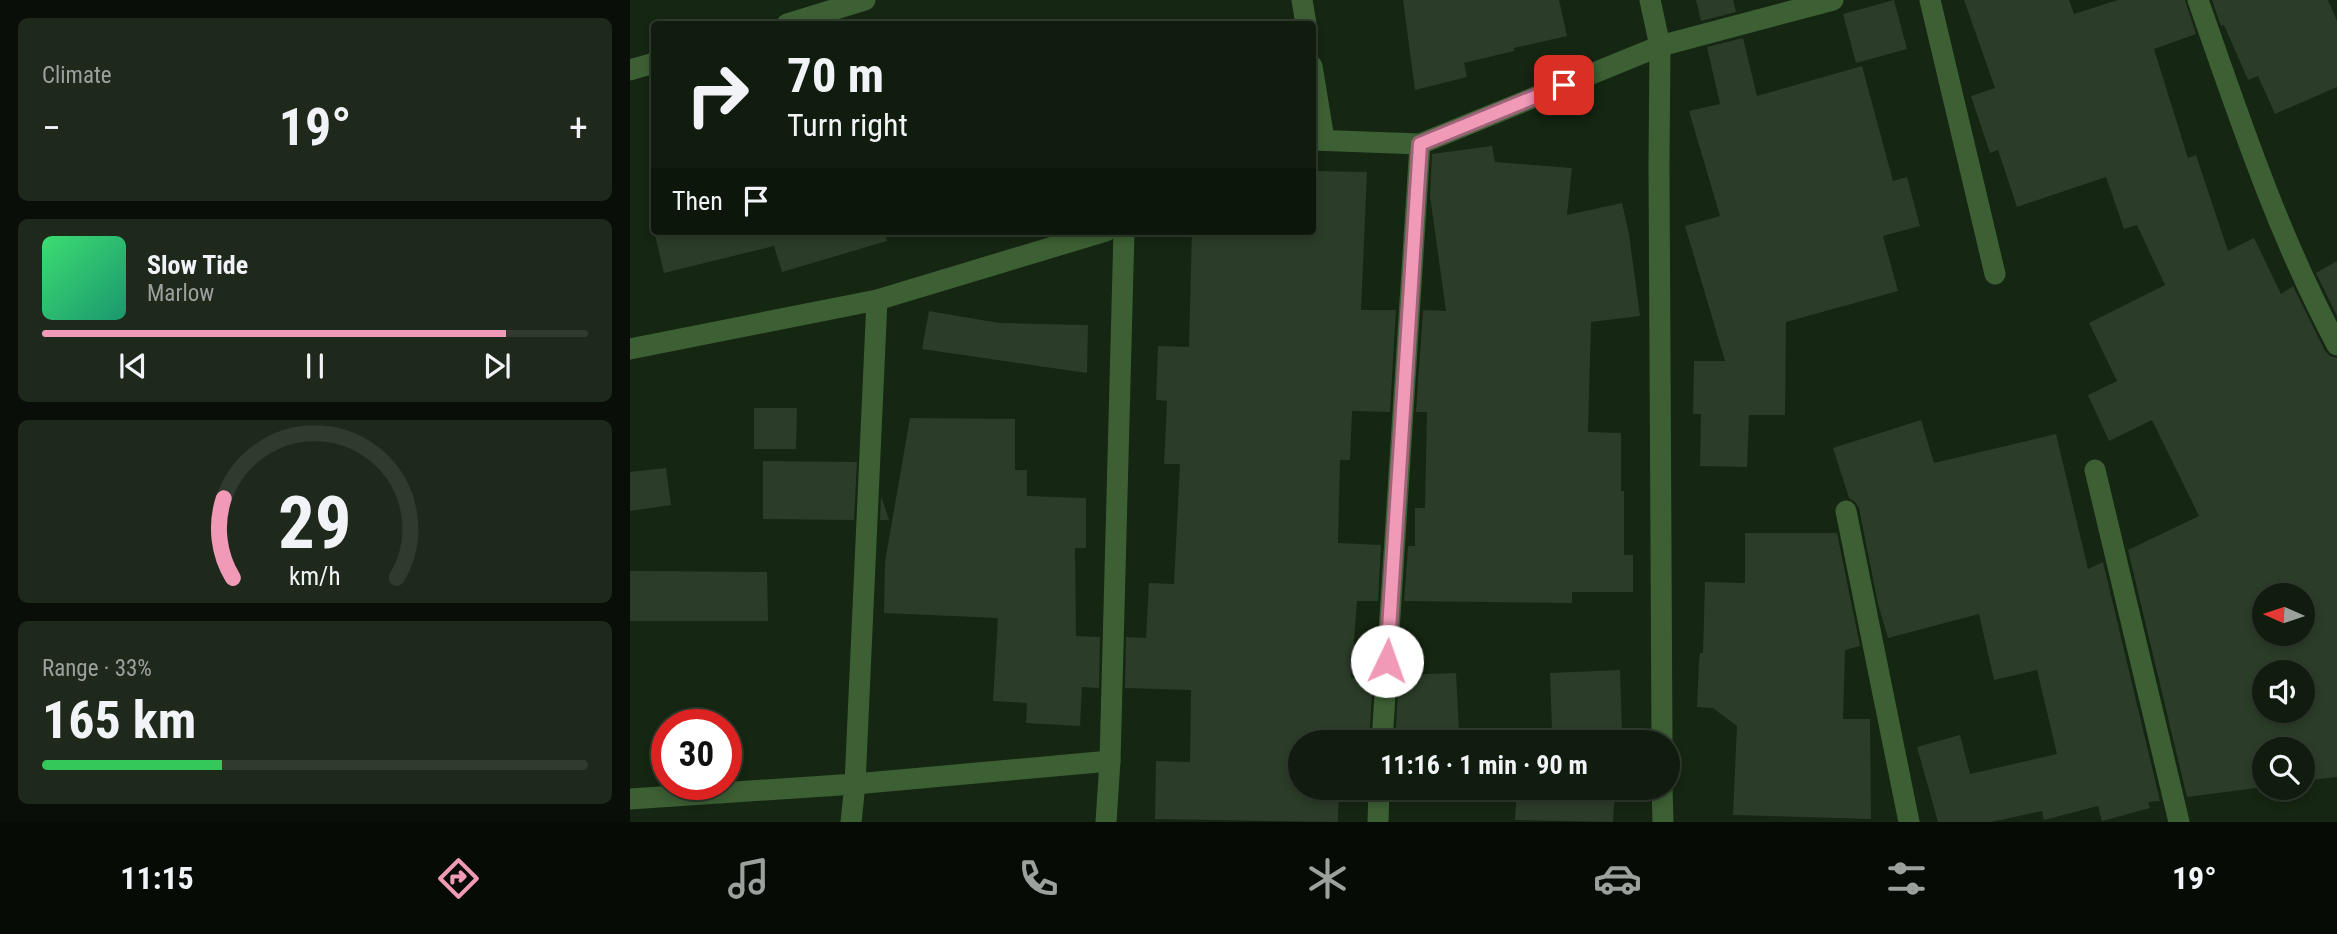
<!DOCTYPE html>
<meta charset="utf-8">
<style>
body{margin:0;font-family:"Roboto Condensed",sans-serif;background:#1e291c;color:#f1f3f6;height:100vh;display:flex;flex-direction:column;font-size:26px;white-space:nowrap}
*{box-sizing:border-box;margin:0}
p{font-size:23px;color:#9ca19e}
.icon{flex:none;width:38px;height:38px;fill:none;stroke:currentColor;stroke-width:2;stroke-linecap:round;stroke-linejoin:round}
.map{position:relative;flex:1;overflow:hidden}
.sheet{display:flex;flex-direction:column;gap:18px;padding:18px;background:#090f08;width:630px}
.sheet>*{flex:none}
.top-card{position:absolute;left:21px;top:21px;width:665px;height:214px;border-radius:7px;box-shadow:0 4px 10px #0003,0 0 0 2px #303a2e;background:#101c0e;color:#f1f3f6;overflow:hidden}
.needle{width:46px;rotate:273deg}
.controls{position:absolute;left:1622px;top:583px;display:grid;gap:14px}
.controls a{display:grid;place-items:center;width:63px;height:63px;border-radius:50%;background:#101c0e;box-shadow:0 4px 10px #0003,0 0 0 2px #303a2e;font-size:35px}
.speed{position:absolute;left:21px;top:709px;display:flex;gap:14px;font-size:35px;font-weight:700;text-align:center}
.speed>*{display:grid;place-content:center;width:91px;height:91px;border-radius:50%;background:#101c0e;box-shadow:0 4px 10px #0003,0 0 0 2px #303a2e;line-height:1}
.speed .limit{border:10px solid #d22;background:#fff;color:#111}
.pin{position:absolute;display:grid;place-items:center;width:60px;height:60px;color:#fff;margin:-30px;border-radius:14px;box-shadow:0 4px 10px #0006}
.me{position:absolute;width:77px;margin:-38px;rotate:3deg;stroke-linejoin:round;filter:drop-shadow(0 0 5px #0008)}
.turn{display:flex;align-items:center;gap:24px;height:147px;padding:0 21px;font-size:32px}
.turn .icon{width:91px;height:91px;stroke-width:2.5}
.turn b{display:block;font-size:49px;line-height:60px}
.then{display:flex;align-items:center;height:66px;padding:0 21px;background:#0003;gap:14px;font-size:26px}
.big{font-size:52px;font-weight:700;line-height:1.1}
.sheet .widget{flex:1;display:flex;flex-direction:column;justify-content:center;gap:10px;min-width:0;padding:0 24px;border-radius:10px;background:#1e291c}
.sheet .dial{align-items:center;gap:0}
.dial svg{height:182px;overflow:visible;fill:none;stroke:#303a2e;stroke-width:7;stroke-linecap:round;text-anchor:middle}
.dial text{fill:#f1f3f6;stroke:none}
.song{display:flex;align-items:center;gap:21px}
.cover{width:84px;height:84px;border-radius:10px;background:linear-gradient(135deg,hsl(140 70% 55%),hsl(160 70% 35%))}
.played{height:7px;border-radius:4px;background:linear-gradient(90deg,#f09ab7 85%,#303a2e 85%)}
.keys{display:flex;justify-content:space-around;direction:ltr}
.heat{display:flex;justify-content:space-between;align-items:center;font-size:38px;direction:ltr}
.charge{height:10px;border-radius:5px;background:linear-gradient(90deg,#34c759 33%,#303a2e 0)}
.trip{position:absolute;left:658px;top:730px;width:392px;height:70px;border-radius:35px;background:#101c0e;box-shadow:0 4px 10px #0003,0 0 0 2px #303a2e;font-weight:700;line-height:70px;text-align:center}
.tabs{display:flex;height:112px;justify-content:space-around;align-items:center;background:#060b06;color:#9ca19e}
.tabs .icon{width:49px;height:49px}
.tabs .selected{color:#f09ab7}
.tabs b{font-size:32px;color:#f1f3f6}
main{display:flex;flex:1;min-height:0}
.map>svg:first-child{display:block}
</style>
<main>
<section class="sheet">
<div class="widget"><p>Climate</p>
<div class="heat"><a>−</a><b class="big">19°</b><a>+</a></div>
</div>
<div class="widget">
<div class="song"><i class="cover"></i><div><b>Slow Tide</b><p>Marlow</p></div></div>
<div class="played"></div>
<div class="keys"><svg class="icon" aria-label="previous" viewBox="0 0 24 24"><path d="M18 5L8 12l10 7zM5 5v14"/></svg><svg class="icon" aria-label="pause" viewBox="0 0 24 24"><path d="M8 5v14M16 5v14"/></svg><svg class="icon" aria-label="next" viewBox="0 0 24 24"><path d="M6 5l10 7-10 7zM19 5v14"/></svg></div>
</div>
<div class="widget dial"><svg viewBox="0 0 100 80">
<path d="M14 69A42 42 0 1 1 86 69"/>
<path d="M14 69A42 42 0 0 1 10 34" stroke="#f09ab7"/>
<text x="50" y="56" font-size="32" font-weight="700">29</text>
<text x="50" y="72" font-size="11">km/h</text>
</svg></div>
<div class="widget"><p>Range · 33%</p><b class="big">165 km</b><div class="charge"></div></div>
</section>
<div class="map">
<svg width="1707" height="822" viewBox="0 0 1707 822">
<rect width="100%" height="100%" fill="#152612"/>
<!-- building -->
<g fill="#2b3d28" fill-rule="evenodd">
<polygon points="773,0 929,0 937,36 884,48 884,51 834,63 837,77 785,90"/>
<polygon points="1066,0 1103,0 1106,12 1071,21"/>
<polygon points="1264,0 1277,49 1226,63 1213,14"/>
<path d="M1334,0h105l5,14 44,-14h67l11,34 -42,15 34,109 8,-3 32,96 26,-13 27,56 12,-8 32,65 5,5 7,2v419l-34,4v-32h-39v38l-77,10 -59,-247 71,-34 -47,-96 -43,21 -21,-46 29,-14 -28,-58 76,-38 -28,-60 -13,4 -18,-52 -89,30 -19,-57 -8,3 -19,-57 24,-8zM1634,595h39v39h-39zM1634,672h39v38h-39z"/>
<polygon points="1582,0 1698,0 1707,21 1707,87 1645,114 1628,76 1618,80 1594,25 1591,26"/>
<polygon points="1113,38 1127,96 1232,66 1263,181 1277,177 1290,226 1253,236 1268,291 1156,322 1155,415 1119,415 1117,467 1070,466 1071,414 1063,414 1064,361 1095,361 1055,226 1090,216 1059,111 1090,104 1077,47"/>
<polygon points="862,146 865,162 942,168 937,215 992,203 999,234 1010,316 961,322 958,432 991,433 991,491 994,491 994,555 1003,555 1003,592 942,592 942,603 774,601 778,546 785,546 785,508 795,508 797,412 786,412 793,310 816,311 800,196 802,154"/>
<polygon points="682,171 737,172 731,310 766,310 760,412 722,411 720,460 710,460 708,543 751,545 748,601 727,601 721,678 743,677 739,742 670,742 670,788 709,788 708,822 525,819 526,761 560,762 561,690 495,688 496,637 516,638 519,583 544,584 550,464 534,464 537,401 526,400 528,346 559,347 562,231 682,231"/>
<polygon points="24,231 255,231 257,241 152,272 144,246 34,273"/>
<polygon points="1707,261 1707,316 1686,273"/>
<polygon points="299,311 369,323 458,325 457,373 292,349"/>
<polygon points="124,408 167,408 166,449 124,449"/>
<polygon points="280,418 385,419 385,470 397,470 397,496 456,498 456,548 445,548 446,636 470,637 469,688 452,687 450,726 396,723 397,703 363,701 368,618 254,613 255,562"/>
<polygon points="1291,420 1304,463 1426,434 1458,569 1473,562 1530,801 1518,802 1520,808 1472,821 1468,806 1414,820 1412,811 1361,822 1308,822 1287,747 1330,735 1340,774 1427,754 1407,670 1364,680 1349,614 1258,638 1248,604 1229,508 1225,502 1219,498 1203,448"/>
<polygon points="133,461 227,462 224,520 133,519"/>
<polygon points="36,468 41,505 0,511 0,472"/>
<polygon points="251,496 259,520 250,520"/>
<polygon points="1115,533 1207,533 1230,646 1215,650 1213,719 1240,719 1241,819 1103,815 1107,726 1083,708 1067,707 1069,661 1070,653 1073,653 1075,582 1115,583"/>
<polygon points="0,571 137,572 138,621 0,621"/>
<polygon points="990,670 992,731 988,731 987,742 765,742 769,675 826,673 829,731 922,730 920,673"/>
<polygon points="887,788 985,788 983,822 885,820"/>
</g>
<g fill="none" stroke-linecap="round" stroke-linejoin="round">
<!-- minor -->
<g stroke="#3c5f34" stroke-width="21">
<polyline points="672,0 676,24"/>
<polyline points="1020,0 1030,46 1029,165 1032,742"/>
<polyline points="1300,0 1365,274"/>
<path d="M1568,0c41,117 80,235 139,345"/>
<polyline points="157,24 235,0"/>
<polyline points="682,66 694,139"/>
<polyline points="0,70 24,63"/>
<polyline points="682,140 790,144 1030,46 1203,0"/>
<polyline points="0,349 247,300 476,231"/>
<polyline points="1465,470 1549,822"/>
<polyline points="1216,511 1279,822"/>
<polyline points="752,742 790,144"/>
<polyline points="1032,788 1033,822"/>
<polyline points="0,799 225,784 480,761"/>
<polyline points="221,822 225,784 247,300"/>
<polyline points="476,822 480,761 494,231"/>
<polyline points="748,822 749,788"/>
</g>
</g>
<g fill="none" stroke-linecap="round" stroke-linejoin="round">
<defs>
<polyline id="route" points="757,661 790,144 934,85"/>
</defs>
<!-- route casing -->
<use href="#route" stroke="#9c6477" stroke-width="18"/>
<!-- route -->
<use href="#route" stroke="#f09ab7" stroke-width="12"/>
</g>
</svg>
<div class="controls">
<a><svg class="needle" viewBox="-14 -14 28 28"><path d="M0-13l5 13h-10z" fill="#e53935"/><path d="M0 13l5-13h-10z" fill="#9ca19e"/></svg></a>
<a><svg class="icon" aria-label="sound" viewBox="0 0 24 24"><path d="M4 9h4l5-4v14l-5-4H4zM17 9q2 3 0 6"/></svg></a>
<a><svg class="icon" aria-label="search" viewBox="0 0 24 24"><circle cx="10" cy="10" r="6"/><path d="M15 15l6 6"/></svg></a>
</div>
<div class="speed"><div class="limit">30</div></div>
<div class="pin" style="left:934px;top:85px;background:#d93025"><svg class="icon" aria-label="arrive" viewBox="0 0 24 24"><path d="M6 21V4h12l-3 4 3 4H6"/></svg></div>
<svg class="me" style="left:757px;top:661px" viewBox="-20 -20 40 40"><circle r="19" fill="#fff"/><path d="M0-13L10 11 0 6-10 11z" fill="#f09ab7"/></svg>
<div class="trip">11:16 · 1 min · 90 m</div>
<div class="top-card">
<div class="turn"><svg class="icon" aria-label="right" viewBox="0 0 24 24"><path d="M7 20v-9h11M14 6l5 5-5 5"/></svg><div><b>70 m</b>Turn right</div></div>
<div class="then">Then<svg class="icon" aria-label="arrive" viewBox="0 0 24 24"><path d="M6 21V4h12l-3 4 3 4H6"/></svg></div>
</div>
</div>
</main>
<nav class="tabs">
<b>11:15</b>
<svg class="icon selected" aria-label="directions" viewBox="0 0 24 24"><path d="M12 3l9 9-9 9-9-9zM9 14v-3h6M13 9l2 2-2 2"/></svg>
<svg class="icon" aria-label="music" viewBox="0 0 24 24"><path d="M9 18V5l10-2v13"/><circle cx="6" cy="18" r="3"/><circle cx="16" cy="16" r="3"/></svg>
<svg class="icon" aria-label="phone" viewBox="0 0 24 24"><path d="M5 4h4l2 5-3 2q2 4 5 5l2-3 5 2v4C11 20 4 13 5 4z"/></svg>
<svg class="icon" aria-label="climate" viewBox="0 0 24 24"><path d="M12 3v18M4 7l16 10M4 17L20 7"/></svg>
<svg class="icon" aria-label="car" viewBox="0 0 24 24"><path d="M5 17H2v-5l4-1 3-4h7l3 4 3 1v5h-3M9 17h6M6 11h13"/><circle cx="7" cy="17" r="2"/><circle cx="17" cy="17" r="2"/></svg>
<svg class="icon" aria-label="filters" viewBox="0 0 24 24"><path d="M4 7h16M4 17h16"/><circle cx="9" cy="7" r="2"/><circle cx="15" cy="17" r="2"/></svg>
<b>19°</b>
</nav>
